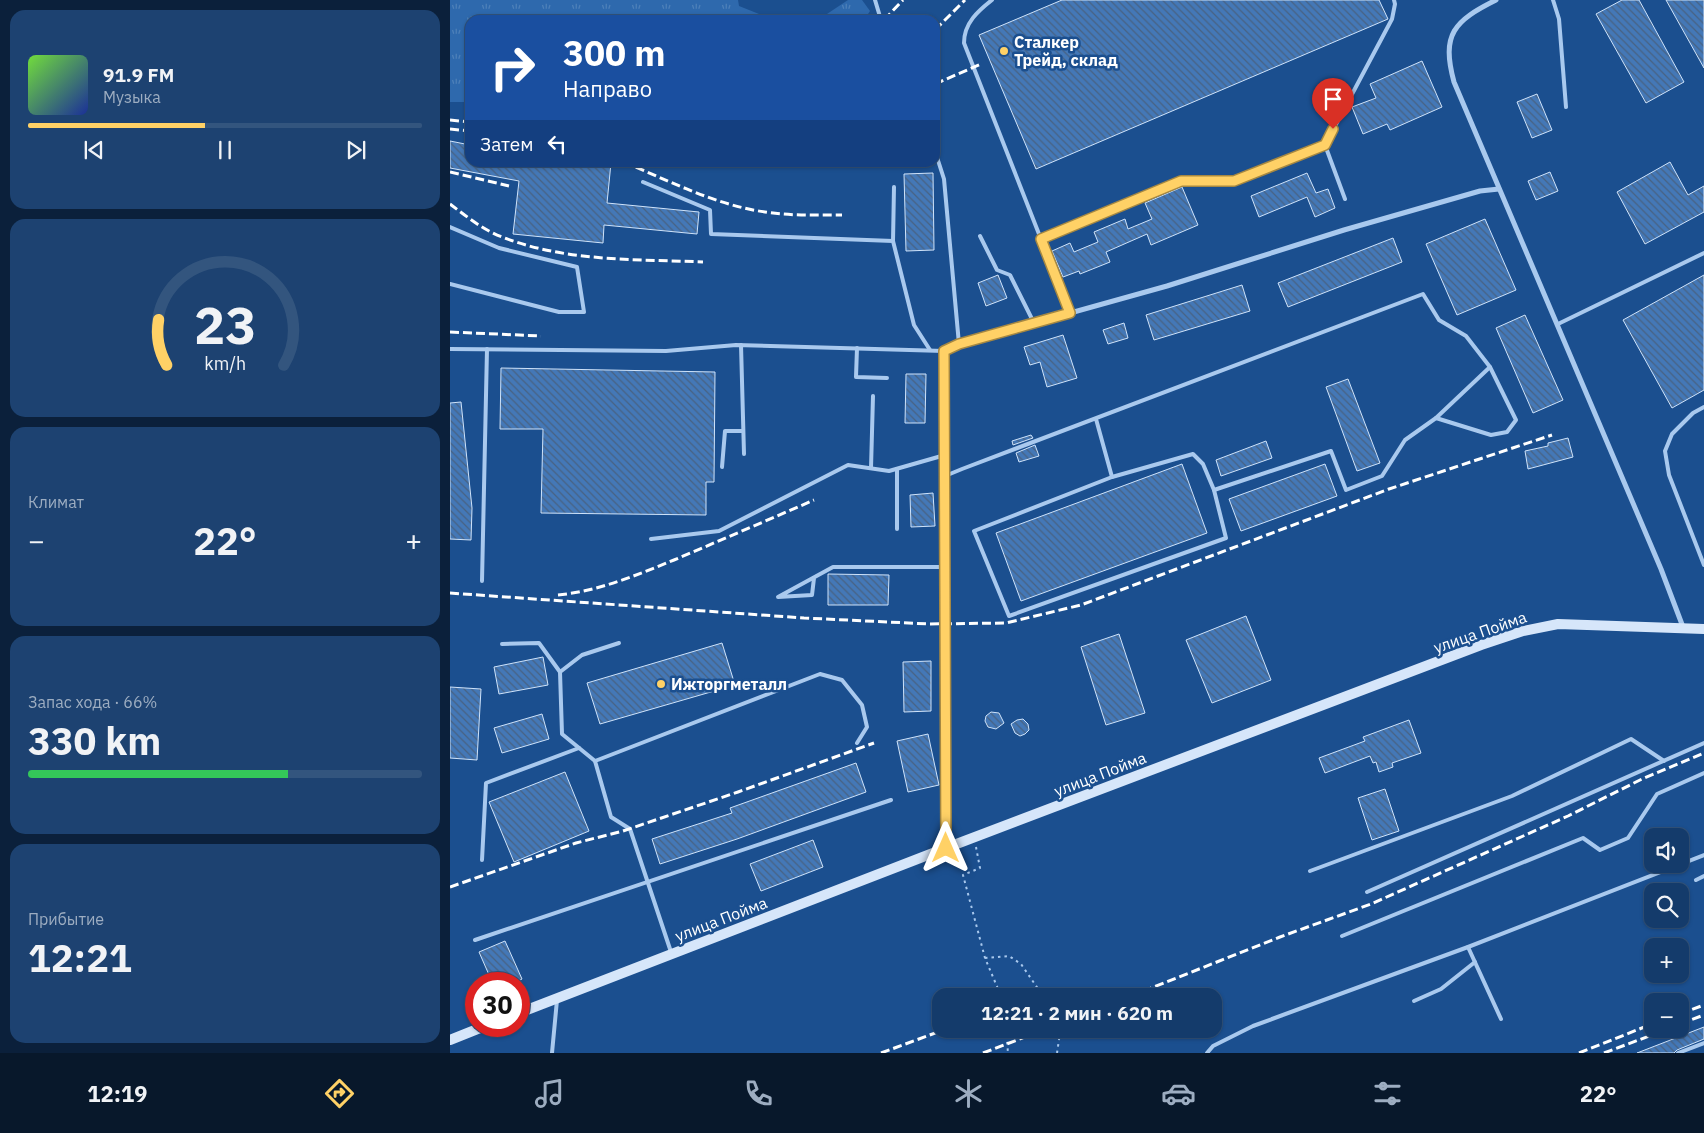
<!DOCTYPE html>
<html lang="ru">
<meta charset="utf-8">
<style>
body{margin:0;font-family:"IBM Plex Sans",sans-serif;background:#1d4271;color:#f1f3f6;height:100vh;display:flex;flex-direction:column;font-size:19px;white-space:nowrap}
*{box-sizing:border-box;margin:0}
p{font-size:16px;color:#9dadc1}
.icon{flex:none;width:28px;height:28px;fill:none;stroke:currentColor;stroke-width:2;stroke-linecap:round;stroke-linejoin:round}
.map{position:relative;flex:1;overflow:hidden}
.drawer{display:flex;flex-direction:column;gap:10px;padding:10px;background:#0b203b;width:450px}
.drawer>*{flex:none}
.hud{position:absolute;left:15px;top:15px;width:475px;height:152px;border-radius:15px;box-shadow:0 1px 4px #0004,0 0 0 1px #33557e;background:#1a4fa0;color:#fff;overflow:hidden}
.fabs{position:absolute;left:1194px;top:828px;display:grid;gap:10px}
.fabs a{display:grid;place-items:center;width:45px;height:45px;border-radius:10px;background:#143b6b;box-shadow:0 1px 4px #0004,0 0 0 1px #33557e;font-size:25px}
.speed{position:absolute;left:15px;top:972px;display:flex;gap:10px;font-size:25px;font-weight:700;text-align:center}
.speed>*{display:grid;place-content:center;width:65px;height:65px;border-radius:50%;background:#143b6b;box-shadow:0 1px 4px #0004,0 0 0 1px #33557e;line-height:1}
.speed .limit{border:8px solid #d22;background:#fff;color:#111}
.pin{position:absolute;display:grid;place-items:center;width:42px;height:42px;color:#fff;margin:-51px -21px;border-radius:50% 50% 50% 0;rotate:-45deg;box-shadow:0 0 5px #0007}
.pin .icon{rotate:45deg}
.me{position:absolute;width:55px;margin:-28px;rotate:0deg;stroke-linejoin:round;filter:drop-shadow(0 0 4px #0008)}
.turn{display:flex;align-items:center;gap:18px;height:105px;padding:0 15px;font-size:22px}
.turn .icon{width:65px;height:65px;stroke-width:2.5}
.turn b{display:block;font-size:35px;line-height:42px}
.then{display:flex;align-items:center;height:48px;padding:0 15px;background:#0003;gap:10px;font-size:19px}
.big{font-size:38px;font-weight:800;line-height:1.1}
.drawer .widget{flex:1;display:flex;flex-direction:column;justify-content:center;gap:8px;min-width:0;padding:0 18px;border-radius:15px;background:#1d4271}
.drawer .dial{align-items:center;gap:0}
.dial svg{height:130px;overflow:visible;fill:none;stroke:#33557e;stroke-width:7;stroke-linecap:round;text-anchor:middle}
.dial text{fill:#f1f3f6;stroke:none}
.song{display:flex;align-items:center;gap:15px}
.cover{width:60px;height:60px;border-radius:8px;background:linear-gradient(135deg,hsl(100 70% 55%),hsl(230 70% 35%))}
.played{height:5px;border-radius:2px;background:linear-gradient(90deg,#ffd166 45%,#33557e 45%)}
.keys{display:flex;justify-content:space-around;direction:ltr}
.heat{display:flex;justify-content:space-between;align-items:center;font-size:28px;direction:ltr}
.charge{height:8px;border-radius:4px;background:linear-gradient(90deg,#34c759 66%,#33557e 0)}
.trip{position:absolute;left:482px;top:988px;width:290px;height:50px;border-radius:15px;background:#143b6b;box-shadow:0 1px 4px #0004,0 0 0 1px #33557e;font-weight:800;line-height:50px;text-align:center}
.menu{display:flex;height:80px;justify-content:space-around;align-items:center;background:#08182b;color:#9dadc1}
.menu .icon{width:35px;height:35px}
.menu .current{color:#ffd166}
.menu b{font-size:22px;color:#f1f3f6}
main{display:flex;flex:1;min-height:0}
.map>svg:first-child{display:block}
</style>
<main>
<section class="drawer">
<div class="widget">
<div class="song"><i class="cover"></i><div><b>91.9 FM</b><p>Музыка</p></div></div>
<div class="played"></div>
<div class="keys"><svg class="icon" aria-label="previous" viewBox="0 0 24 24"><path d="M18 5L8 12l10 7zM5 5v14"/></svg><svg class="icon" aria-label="pause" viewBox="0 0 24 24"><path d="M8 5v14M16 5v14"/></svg><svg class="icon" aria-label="next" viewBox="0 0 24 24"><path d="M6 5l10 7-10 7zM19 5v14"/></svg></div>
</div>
<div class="widget dial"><svg viewBox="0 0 100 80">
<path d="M14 69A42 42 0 1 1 86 69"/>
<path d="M14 69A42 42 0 0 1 9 41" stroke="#ffd166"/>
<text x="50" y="56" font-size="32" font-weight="700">23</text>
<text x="50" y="72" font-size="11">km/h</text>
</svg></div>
<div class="widget"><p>Климат</p>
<div class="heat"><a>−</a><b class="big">22°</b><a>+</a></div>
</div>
<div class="widget"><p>Запас хода · 66%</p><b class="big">330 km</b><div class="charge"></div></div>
<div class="widget"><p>Прибытие</p><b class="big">12:21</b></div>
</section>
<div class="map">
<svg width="1254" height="1053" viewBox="0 0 1254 1053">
<defs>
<pattern id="grass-tufts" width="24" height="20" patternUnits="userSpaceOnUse" patternTransform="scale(1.25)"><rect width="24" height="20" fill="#2e69ad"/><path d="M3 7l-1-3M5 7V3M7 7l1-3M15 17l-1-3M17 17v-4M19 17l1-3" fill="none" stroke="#4d80b9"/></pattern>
<pattern id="building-back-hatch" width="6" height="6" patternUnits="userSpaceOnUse" patternTransform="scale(1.25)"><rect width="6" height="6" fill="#4478b7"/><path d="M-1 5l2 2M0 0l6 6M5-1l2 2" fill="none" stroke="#486282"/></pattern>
</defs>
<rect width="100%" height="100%" fill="#1b4f8f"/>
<!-- grass -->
<g fill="url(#grass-tufts)">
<polygon points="0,0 288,0 289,6 324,20 20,20 20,102 0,102"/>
<polygon points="398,0 412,0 420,11 414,20 368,20"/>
</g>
<!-- building -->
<g fill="url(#building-back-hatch)" stroke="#cfe3fa">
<polygon points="612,0 929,0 938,19 586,169 529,35"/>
<polygon points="1172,0 1189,0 1234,82 1196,103 1146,14"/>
<polygon points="1216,0 1254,0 1254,68"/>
<polygon points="972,61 992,107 940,130 937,124 913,134 902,107 926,98 920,84"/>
<polygon points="1087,94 1102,130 1082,138 1067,102"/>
<polygon points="0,141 20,145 20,162 161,163 157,203 249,212 247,234 154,225 153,243 63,234 69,181 0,168"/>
<polygon points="1220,162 1238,195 1254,186 1254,212 1195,244 1167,192"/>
<polygon points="1100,172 1108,191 1086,200 1078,181"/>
<polygon points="483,173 484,250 456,251 454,174"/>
<polygon points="857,173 866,193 878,189 885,208 865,217 857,197 809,217 801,196"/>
<polygon points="732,187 748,225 701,245 697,234 656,252 660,262 630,274 629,271 613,277 602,251 620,243 624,252 648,242 644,232 675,219 678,229 702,219 695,203"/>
<polygon points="1035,219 1066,290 1007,315 976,244"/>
<polygon points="943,238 952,262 838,307 828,283"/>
<polygon points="548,275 557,298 536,306 528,283"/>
<polygon points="1254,275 1254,390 1222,408 1173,320"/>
<polygon points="792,285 800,311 704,340 696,315"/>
<polygon points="1075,315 1113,400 1083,413 1046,328"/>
<polygon points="674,323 678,338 658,344 653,330"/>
<polygon points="613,335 627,378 597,387 590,362 580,365 574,347"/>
<polygon points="51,368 265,372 264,482 256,482 256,515 91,513 93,429 50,429"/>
<polygon points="456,374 476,374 475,423 455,423"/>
<polygon points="898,379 930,463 907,471 876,387"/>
<polygon points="11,402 22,508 21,540 0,539 0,403"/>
<polygon points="581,435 583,438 563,445 562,441"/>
<polygon points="1118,438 1123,457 1078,469 1075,451 1098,446 1098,443"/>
<polygon points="816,441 822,458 771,476 766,460"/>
<polygon points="585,445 589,456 569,462 566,453"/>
<polygon points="732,464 757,533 571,601 546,533"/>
<polygon points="875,464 887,496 791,531 779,499"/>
<polygon points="483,493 485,526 461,527 460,495"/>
<polygon points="378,574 439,575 438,605 378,605"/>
<polygon points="796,616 821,680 762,703 736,640"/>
<polygon points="669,634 695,713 656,725 631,647"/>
<polygon points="272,643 285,685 150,724 137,683"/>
<polygon points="93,657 98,685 49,694 44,667"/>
<polygon points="481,661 481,711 454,712 453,662"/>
<polygon points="0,687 31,689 27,760 0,758"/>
<polygon points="541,712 549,713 554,723 546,729 538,727 535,721 536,716"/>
<polygon points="92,714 99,739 52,753 44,728"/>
<polygon points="573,719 578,724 579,730 575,734 570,736 565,733 561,724 567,720"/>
<polygon points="959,720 971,753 942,763 943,767 929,772 926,762 923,763 920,756 875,773 869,758 915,741 913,737"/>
<polygon points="478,734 489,785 458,792 447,741"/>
<polygon points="406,763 416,792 287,839 210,864 202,839 282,813 280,808"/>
<polygon points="115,772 139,831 64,862 39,802"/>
<polygon points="935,789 949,831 922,840 908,798"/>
<polygon points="363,840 373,867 311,891 300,864"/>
<polygon points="55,941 72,979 63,984 43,984 29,952"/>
<polygon points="1254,1027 1254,1039 1227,1050 1224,1053 1187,1053"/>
</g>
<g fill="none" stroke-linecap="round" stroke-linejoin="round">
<!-- path -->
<g stroke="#a9c9ee" stroke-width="2" stroke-dasharray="2.5 4" stroke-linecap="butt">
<polyline points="526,847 530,868 513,875 535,958 551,996"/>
<polyline points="535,958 559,956 571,964 593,996"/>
<polyline points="556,1029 558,1053"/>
<polyline points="607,1053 610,1033 610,1029"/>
</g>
<!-- service -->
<g stroke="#a9c9ee" stroke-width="4">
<polyline points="425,0 431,20"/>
<path d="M542,0c-14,11 -28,23 -28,43l106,270"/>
<polyline points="1103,0 1109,19 1116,107"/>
<polyline points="875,145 942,19 945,4 944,0"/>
<polyline points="485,151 494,179 509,344"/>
<polyline points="193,182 260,210 261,234 443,241 464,325 480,350"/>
<polyline points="0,227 49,248 127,267 134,312 109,312 0,284"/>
<polyline points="530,236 547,270 560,275 584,323"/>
<polyline points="591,239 731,181 784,181 875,145 895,199"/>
<polyline points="443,241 444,187"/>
<polyline points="1108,324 1254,253"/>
<polyline points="291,345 294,454"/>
<polyline points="407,348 406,377 437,378"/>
<polyline points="0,349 216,351 286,345 494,351"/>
<polyline points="1254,407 1243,413 1222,434 1215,451 1219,475 1254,565"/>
<polyline points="986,418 1040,367"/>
<polyline points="272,467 275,431 293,431"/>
<polyline points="421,468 423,396"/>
<polyline points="447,469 447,529"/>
<polyline points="495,476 512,469 973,294 989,320 1016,336 1040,367 1066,420 1057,432 1041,435 986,418 955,440 932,476 896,490 881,451 764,490 753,464 743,454 662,477 646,419"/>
<polyline points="662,477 524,531 559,616 776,538 764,490"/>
<polyline points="201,539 269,531 398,465 439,471 495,455"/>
<polyline points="364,578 362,595 328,597 383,567 495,567"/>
<polyline points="32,581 37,349"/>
<polyline points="52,644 89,643 110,672 112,734 145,761"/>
<polyline points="110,672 132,655 169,643"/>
<polyline points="32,860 36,783 129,748"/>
<polyline points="860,871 1062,796 1181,739 1214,761"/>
<polyline points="1246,880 1254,876"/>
<polyline points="917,892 1254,743"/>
<polyline points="892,936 1133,838 1150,850 1178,838 1207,794 1254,773"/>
<polyline points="25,940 441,800"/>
<polyline points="1018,947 1051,1019"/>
<polyline points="221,952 180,829 161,817 145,761 370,674 392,680 412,705 417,727 407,743"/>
<polyline points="964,1001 991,989 1025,962"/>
<polyline points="102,1053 107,1000"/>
<polyline points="757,1053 763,1046 803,1026 1018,947 1254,855"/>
<polyline points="1228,1053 1254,1043"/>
</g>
<!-- minor -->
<g stroke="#a9c9ee" stroke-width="5">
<path d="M1046,0c-42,21 -55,34 -42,82l207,487 22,58"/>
<polyline points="496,847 494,351 509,344 717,286 894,230 1030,191 1049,189"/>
</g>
<!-- secondary -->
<g stroke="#d6e6fa" stroke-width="10">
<polyline points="69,1013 496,848 1031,645 1073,631 1108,624 1254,629"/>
<polyline points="0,1040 35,1026"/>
</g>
<!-- rail -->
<g stroke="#fff" stroke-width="3" stroke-dasharray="9 4" stroke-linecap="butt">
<polyline points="434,20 453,0"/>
<polyline points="485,30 515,0"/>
<polyline points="485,84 531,64"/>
<polyline points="0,120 20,122"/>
<polyline points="0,129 20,131"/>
<path d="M174,162c45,19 92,43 141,50 26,4 51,3 77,3"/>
<polyline points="0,172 59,186"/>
<path d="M0,204c16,12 33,26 52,33 64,25 133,22 201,25"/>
<polyline points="0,332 91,336"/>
<polyline points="0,593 354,618 479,624 556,623 631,605 939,489 1102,435"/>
<path d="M108,595c41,-4 79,-20 116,-35 47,-20 94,-40 140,-60"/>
<polyline points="0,887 126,843 173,831 288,792 424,743"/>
<polyline points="681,996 830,937 921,904 1118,816 1192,779 1254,753"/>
<polyline points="1230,1014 1254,1005"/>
<polyline points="1230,1024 1254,1015"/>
<polyline points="431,1053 496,1029"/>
<polyline points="533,1053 596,1029"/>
<polyline points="1129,1053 1202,1024"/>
<polyline points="1154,1053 1218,1029"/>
</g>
</g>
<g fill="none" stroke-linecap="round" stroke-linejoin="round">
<defs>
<polyline id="route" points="496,848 494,351 509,344 620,313 591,239 731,181 784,181 875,145 883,129"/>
</defs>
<!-- route casing -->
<use href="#route" stroke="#a68842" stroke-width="12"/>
<!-- route -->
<use href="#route" stroke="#ffd166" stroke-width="9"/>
</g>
<!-- markers -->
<g fill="#ffd166" stroke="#1b4f8f" stroke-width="2">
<circle cx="554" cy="51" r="5"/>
<circle cx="211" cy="684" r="5"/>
</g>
<g text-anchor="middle" stroke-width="5" stroke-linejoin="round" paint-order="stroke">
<!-- poi labels -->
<g font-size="16" font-weight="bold" fill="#fff" stroke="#1b4f8f" text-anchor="start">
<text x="564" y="48">Сталкер<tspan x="564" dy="18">Трейд, склад</tspan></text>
<text x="221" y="690">Ижторгметалл</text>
</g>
<!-- street labels -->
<g font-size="16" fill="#fff" stroke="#1b4f8f">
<text transform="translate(1030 632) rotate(-19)" y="6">улица Пойма</text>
<text transform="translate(650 774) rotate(-21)" y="6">улица Пойма</text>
<text transform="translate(271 919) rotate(-21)" y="6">улица Пойма</text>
</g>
</g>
</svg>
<div class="fabs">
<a><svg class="icon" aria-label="sound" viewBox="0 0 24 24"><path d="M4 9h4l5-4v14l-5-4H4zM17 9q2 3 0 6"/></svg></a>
<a><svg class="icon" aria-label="search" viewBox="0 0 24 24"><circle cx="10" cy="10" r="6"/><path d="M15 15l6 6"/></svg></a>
<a>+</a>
<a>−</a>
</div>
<div class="speed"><div class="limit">30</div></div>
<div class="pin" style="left:883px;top:129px;background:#d93025"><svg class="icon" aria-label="arrive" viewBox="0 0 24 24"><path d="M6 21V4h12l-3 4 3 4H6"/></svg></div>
<svg class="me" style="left:496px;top:848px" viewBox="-20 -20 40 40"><path d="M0-17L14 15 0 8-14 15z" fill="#ffd166" stroke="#fff" stroke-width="4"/></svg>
<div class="trip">12:21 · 2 мин · 620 m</div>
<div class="hud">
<div class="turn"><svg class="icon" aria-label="right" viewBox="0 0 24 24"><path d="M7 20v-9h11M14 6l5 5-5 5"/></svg><div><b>300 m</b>Направо</div></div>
<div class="then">Затем<svg class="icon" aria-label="left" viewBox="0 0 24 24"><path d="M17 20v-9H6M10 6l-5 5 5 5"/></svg></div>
</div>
</div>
</main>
<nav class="menu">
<b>12:19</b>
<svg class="icon current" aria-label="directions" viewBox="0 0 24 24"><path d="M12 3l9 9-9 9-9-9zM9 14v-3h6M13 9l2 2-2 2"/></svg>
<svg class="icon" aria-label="music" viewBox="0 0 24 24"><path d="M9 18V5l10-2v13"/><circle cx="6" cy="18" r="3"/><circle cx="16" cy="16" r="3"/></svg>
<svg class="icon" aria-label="phone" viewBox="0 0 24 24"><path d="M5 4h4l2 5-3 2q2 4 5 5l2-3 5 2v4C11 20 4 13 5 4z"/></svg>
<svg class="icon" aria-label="climate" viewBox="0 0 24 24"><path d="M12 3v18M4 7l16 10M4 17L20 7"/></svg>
<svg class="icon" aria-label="car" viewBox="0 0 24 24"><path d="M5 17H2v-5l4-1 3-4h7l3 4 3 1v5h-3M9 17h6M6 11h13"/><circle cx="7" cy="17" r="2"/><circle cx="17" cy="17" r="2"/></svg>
<svg class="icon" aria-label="filters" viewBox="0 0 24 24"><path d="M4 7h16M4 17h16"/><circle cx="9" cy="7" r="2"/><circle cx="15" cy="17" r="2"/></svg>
<b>22°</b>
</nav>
